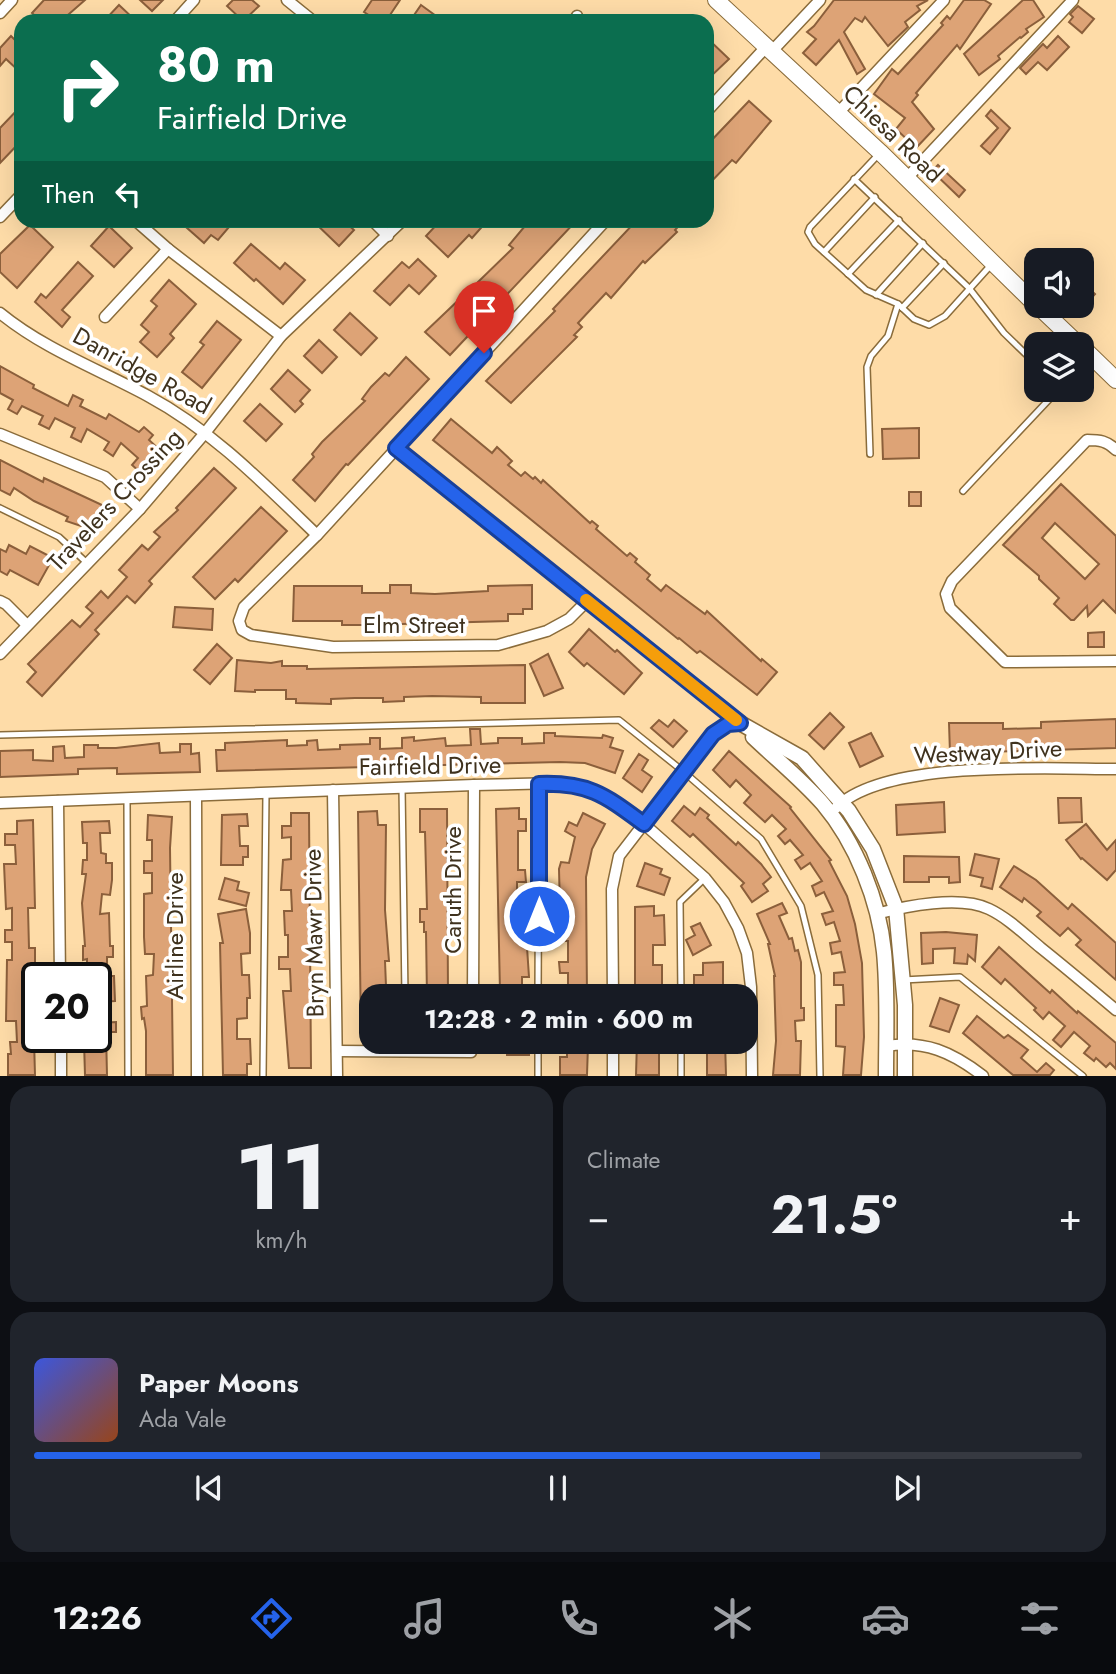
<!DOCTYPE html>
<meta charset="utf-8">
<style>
body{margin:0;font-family:Jost,sans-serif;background:#20242c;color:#f1f3f6;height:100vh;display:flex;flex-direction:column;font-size:26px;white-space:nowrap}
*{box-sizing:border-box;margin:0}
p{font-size:23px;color:#9ea1a6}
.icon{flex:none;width:38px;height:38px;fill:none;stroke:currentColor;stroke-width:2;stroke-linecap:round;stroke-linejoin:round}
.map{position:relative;height:1076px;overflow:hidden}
.sheet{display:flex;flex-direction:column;gap:10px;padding:10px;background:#0d0f14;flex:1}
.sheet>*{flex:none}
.guide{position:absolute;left:14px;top:14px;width:700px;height:214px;border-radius:21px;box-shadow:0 7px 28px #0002;background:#0b6e4f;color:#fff;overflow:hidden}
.controls{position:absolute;left:1024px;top:248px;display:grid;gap:14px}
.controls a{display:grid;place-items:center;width:70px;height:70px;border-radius:14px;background:#171b24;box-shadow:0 7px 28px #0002;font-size:35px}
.speed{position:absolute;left:21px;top:962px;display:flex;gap:14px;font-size:35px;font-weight:700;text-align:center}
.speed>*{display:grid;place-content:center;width:91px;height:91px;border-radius:50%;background:#171b24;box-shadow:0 7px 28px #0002;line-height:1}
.speed .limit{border:4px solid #111;border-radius:10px;background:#fff;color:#111}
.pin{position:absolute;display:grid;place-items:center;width:60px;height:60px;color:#fff;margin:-72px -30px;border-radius:50% 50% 50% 0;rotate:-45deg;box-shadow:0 0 7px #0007}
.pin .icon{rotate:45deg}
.me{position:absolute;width:77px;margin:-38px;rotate:0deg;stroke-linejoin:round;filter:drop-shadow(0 0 5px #0008)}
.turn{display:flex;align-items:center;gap:24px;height:147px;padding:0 28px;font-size:32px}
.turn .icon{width:91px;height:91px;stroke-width:2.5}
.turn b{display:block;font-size:49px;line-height:60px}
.then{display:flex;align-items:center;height:66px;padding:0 28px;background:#0003;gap:14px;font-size:26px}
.big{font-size:52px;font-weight:700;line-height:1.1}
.sheet .tile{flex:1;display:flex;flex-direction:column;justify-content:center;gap:10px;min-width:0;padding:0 24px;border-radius:21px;background:#20242c}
.sheet .dial{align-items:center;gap:0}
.dial b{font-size:91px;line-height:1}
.song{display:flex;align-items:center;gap:21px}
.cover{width:84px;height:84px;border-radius:10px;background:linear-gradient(135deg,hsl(230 70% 55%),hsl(20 70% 35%))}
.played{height:7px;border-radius:4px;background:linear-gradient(90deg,#2563eb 75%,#363941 75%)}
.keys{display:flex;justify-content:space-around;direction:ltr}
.heat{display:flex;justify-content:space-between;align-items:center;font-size:38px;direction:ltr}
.sheet .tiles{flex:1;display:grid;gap:10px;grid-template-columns:1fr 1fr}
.tile:last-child{grid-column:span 2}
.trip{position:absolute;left:359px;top:984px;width:399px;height:70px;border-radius:21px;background:#171b24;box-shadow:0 7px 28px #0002;font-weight:700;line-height:70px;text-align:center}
.dock{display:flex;height:112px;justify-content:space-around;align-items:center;background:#090b0e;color:#9ea1a6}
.dock .icon{width:49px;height:49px}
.dock .active{color:#2563eb}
.dock b{font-size:32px;color:#f1f3f6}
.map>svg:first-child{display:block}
</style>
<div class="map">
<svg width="1116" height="1076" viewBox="0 0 1116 1076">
<rect width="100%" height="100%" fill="#fedca8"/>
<!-- building -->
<g fill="#dda376" stroke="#8b5f3b" stroke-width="2" fill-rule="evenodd">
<polygon points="44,0 85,0 61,21 40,21 32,13"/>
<polygon points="140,0 163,0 152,11"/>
<polygon points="233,0 252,0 259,6 243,21 227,6"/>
<polygon points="372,0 400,0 386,21 378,21 364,12"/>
<polygon points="834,0 928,0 917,6 920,10 905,22 908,27 888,46 865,17 862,22 855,18 844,32 865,69 857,74 839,40 816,65 803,53 816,39 807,32 814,26"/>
<polygon points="964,0 984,0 991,4 960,49 957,45 916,93 918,95 912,102 934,129 916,148 896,129 905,118 874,94 892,69 898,74 943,25 941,23 947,16 950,19"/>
<polygon points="1023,0 1033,0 1044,17 1026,29 1028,32 1021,38 1020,37 998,56 1000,59 979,75 964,54"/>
<polygon points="119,5 136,21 104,21"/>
<polygon points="421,5 443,21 410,21"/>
<polygon points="1078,6 1094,19 1082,33 1069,22 1073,17 1070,14"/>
<polygon points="11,36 21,46 21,73 6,59 0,66 0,48"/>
<polygon points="1058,36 1069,47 1047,70 1038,62 1026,74 1020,68 1043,44 1047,48"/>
<polygon points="707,38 729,59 707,80"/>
<polygon points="749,101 771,121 736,163 732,160 707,186 707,145"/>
<polygon points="21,106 21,141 0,163 0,128"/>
<polygon points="991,110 1010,128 990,154 981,146 998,128 986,116"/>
<polygon points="938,165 965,190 959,197 932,171"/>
<polygon points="178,220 222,220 229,227 218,240 211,235 204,243"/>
<polygon points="312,220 343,220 354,230 339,246"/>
<polygon points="441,220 488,220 472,238 469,235 448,257 426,236"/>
<polygon points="519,220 577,220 450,355 425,332 465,294 468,297 480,284 478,282 513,248 509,245 525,226"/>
<polygon points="637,220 684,220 675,230 677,232 645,263 643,261 611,298 606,293 578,323 582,327 574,335 577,337 511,403 486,381 555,311 553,309"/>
<polygon points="30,225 53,247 17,288 0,272 0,254"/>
<polygon points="109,226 132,248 114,267 91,246"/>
<polygon points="251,244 280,269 285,263 305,280 283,304 256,279 254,281 234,263"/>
<polygon points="418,259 436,276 419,294 409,285 390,305 374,291 402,262 409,268"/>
<polygon points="78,262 93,276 62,310 70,317 62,327 35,302 41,294 46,298"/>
<polygon points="169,280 196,304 170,334 174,338 157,357 140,342 149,332 141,325 157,306 151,301"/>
<polygon points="1082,282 1095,294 1082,309"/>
<polygon points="350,313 377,338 361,355 334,330"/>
<polygon points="217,321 241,340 202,388 182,372 204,345 200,342"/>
<polygon points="319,340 337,357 322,373 304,356"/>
<polygon points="406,357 429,379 348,465 346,464 315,501 293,480 314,457 312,454 322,442 365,401 362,399 371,387 385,373 389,376"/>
<polygon points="0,366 34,385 33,388 68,406 73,395 83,400 80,406 106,419 109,414 139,432 144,427 153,435 149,440 161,451 141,473 132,465 138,458 121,443 113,456 104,450 109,442 87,429 81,442 71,437 75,428 55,418 49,429 39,424 43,416 22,406 17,414 8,409 13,400 0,393"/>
<polygon points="288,370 310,390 300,401 303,404 295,412 271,389"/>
<polygon points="260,404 282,424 266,441 244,421"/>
<polygon points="451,419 492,453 497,447 512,461 508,465 521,476 525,472 533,479 535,477 541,483 543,480 590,523 592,521 598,526 596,529 627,556 630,553 637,559 635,562 650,575 647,579 661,591 666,585 705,614 707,611 761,661 762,659 777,672 757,695 700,651 697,653 679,638 678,639 433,440"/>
<polygon points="919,428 919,458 883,459 882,429"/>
<polygon points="0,460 43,482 44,478 102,505 90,529 66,521 68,517 34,501 14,488 10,495 0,490"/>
<polygon points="214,468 236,488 149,581 152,584 135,603 127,596 95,630 99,634 42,696 27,682 36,672 28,664 72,620 80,627 93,613 86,607 101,591 108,598 127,577 119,570 142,545 148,550 160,537 154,532 178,510 176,508"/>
<path d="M1061,484l55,52v77l-13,-13 -15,16 -1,-10 -13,14h-3l-17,-16 5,-6 -20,-19v-3l-36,-31zM1055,523l44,41 -14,15 -43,-41z"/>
<rect x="909" y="492" width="12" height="14"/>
<polygon points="261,507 287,531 238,582 235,579 215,599 193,577"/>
<polygon points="9,545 26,554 30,546 53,558 38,585 10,570 7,575 0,571 0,549 6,552"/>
<polygon points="390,585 411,585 411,593 435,594 488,591 488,586 532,585 532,609 523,609 523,614 508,614 508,621 366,625 342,625 342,621 293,621 294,586 362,586 362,593 390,593"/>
<polygon points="175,607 213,609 212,630 173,627"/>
<polygon points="589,629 615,652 617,650 642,673 624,694 587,663 584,666 569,652"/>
<polygon points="1104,632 1104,647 1088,647 1088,633"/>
<polygon points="217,644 232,658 210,684 194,670"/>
<polygon points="548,654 563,688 544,696 530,664"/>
<polygon points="237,660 271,663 282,661 282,666 307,666 307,669 525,665 525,703 481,703 481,697 432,696 404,697 404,701 383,702 383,698 355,698 331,699 331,704 296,703 296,699 286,699 286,690 255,690 255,692 235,691"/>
<polygon points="830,713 844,727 824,749 809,735"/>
<polygon points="1116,719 1116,748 950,753 949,723 1003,723 1003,729 1041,728 1041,722"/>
<polygon points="659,720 668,727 674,720 687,731 673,747 651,728"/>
<polygon points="470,729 480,729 481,744 498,743 498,738 522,738 522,744 544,743 544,733 555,733 555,736 602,738 603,735 613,738 610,747 623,751 615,773 585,763 560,762 217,771 216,750 225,750 225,743 287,740 287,746 307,745 307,741 317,740 318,750 340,749 340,745 370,744 370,738 380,738 380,749 402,748 402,738 414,737 414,741 445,738 446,746 471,745"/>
<polygon points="871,733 883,756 860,767 849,743"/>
<polygon points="159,743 160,753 180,752 180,744 191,744 191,754 199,753 200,772 117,774 117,768 78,769 78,774 0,777 0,751 33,750 33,760 53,761 53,747 64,746 65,758 84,757 84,745 98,745 98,748 116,748"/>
<polygon points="729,751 791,807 790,808 831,860 829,861 847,896 855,924 862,963 864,1037 861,1075 843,1075 845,1047 836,1046 836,1005 844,1005 843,985 834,985 834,973 845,972 841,952 832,954 830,943 840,941 834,922 826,925 822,914 833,911 824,892 816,896 812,886 822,881 810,863 801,869 795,860 803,855 790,840 785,844 778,836 786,829 772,815 765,822 744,803 751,795 736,780 730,787 713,770"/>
<polygon points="639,754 648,760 642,770 652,777 642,792 623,778"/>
<polygon points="1058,798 1081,798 1082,822 1059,823"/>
<polygon points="944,802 945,832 897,835 896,805"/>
<polygon points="684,806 695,815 700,808 709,815 707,818 736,845 738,842 761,864 771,877 763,884 768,891 752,902 741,886 744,883 693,834 690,837 672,821"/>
<polygon points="519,808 519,819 526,819 526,831 518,831 518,870 525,870 526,882 517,882 517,902 524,902 524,913 516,914 517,934 529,934 529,947 527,947 529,977 522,977 522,990 500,991 496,809"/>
<polygon points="420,809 447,809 448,996 427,996 426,932 424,932 424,922 420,922 420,909 427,909 425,832 420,832"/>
<polygon points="377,811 378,825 386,825 385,910 389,961 385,961 386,986 378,987 378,996 371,996 371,1035 361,1036 358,812"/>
<polygon points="291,813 309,813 311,1068 289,1068 283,991 291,991 290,969 279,969 279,957 288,957 288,935 285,935 284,911 292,911 291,890 281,890 283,860 291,859 291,837 282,838 282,826 291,826"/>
<polygon points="583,813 605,824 592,849 586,877 587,996 568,996 568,973 560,973 559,962 568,962 568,941 559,941 559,929 566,929 566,909 560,909 559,869 561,862 569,863 575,837 565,831 569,822 577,826"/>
<polygon points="247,814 248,826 239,826 240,846 248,846 248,857 243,857 243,865 221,865 222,815"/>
<polygon points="148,815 172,817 170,848 173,1075 146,1075 146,1031 144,1018 142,1019 141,1007 147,1006 146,976 153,975 154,954 145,954 144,937 144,894 152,893 152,873 144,873 144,861 152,861 152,840 147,840"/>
<polygon points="33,820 35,908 28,908 29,948 35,948 35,1003 33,1003 35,1075 8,1075 8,1054 11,1054 10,1042 17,1042 16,1021 6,1021 7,960 12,960 12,942 5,942 5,930 12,930 12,908 6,909 4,864 16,864 15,845 5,845 5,834 17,834 17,821"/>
<polygon points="109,821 110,833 100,833 101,853 106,854 106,863 112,863 112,880 110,895 102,894 100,914 109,913 110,946 113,946 113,957 107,957 107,976 114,976 115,1001 96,1002 96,978 87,978 87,959 83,960 83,946 85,946 82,903 86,874 82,874 83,860 87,860 87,843 83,843 82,822"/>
<polygon points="1086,824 1107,850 1116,840 1116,870 1107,880 1082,858 1081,859 1066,840"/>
<polygon points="975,854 999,859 992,889 981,886 983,878 970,875"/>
<polygon points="904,856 959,857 960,882 949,883 949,877 929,877 929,882 904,882"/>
<polygon points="645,863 662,869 660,874 670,878 664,895 637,886"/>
<polygon points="1014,866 1036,880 1068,909 1072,904 1116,943 1116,980 1076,945 1081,940 1068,928 1060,936 1037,916 1041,912 1024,898 1022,902 1000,887"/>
<polygon points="225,878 239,882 237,890 249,893 246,906 219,899"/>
<polygon points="782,903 787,913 779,916 789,939 792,938 795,951 798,950 801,962 801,1008 804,1008 804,1020 795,1021 796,1041 801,1041 800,1075 773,1075 776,1041 774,976 775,976 768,944 770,944 757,914"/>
<polygon points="654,906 654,916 664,915 665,945 653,945 653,965 662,965 662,990 635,990 635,907"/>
<polygon points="246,909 250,933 250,953 241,954 242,975 249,975 250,998 247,998 247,1018 237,1019 237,1039 250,1039 251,1064 247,1064 247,1075 223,1075 220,943 223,943 218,914"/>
<polygon points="700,923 711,945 693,955 686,940 695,935 691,927"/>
<polygon points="946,932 977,935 975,961 968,955 967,964 954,963 955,948 933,949 933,963 922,964 921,933"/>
<polygon points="999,947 1050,993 1052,990 1077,1013 1078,1011 1116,1043 1116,1069 1110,1063 1106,1067 1096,1058 1094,1061 1084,1053 1090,1046 1074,1032 1061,1047 1053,1040 1065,1026 1049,1012 1043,1019 1034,1010 1036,1008 1005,979 1001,984 982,967"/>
<polygon points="723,962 723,987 694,988 694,975 703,975 703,963"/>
<polygon points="940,998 959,1005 949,1032 930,1026"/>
<polygon points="977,1016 1004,1038 1008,1035 1028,1050 1021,1058 1037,1072 1046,1063 1054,1070 1050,1075 1013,1075 963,1033"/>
<polygon points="116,1022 116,1032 106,1032 107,1075 85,1075 84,1041 96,1041 96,1023"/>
<rect x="507" y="1041" width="22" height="14"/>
<polygon points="637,1041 659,1041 659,1075 636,1075"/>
<polygon points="698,1041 725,1041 726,1075 707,1075 707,1050 698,1050"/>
<polygon points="567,1044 588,1045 587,1075 560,1075 560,1057 567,1057"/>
</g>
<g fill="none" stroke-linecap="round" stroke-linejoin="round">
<defs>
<g id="service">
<polyline points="878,155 810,227 808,232 815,244 866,290 898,304 914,319 929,325 945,316 991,265"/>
<polyline points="854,179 969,288 1004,333 1036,364"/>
<polyline points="824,252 875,197"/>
<polyline points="848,274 899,220"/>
<polyline points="876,295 923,243"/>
<polyline points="902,308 944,263"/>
<polyline points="870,454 867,367 871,356 888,336 898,304"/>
<polyline points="963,491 1058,390"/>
<polyline points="0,508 59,537 87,563"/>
<polyline points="0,735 619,720 684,772 761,839 801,906 818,975 820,1076"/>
<polyline points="402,787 405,996"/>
<polyline points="127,799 128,1076"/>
<polyline points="903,980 960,977 1083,1076"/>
<polyline points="538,996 539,784"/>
<polyline points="681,996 680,902 705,878"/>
<polyline points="681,1041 681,1076"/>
<polyline points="263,1076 266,794"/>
<polyline points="538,1076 538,1041"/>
</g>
<g id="minor">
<polyline points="287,0 313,21"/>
<polyline points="0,13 12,0"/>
<polyline points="175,21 194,0"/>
<polyline points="575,21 577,16"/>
<polyline points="773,50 820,0"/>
<polyline points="707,111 767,46"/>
<polyline points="838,113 944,0"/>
<polyline points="907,178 1073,0"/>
<polyline points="0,217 21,195"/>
<polyline points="135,220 168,249 281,336"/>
<polyline points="372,220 388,236"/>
<path d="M0,313c44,36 98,56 148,83 65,35 116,88 169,139"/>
<polyline points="105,317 168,249"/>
<polyline points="0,434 105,477 140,509"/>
<polyline points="396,448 740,723"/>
<path d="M1116,450c-9,-9 -16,-10 -29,-10l-135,141 -6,13 4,14 55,54 111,-1"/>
<polyline points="0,601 6,604 27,625"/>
<polyline points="587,601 569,619 547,631 498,645 333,647 251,635 242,630 239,621 244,607 317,535 606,220"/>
<polyline points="0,654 140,509 205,433 281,336 403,220"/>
<polyline points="333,790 337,1076"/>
<polyline points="196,796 197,1076"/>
<polyline points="58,801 60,978"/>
<polyline points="0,803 474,785 557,783 586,787 606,796 644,824 705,878 724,902 738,928 747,953 751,987 752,1076"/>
<path d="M836,808c48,-49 213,-39 280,-39"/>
<path d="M876,914c30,-8 84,-19 113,-5 19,9 35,25 52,39 25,20 50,41 75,62"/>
<polyline points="473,996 474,785"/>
<polyline points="613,996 612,889 619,856 713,734 728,725 740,723"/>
<polyline points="61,1038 61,1076"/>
<polyline points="613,1041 613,1076"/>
<path d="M886,1046c39,-6 66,6 97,30"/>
<polyline points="337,1051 471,1052 474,1041"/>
</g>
<g id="tertiary">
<polyline points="740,723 802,758 849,811 873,849 896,908 905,1005 905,1076"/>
<path d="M753,737c23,22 49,43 70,67 33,39 56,97 61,148 4,40 2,83 2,124"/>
</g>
<g id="secondary">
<polyline points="716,0 880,152 1036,305"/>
<polyline points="1038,306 1079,345"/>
<polyline points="1082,347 1116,380"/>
</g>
</defs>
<!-- service casing -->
<use href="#service" stroke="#8a6c3b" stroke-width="8"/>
<!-- minor casing -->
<use href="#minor" stroke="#8a6c3b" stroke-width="13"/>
<!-- tertiary casing -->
<use href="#tertiary" stroke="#8a6c3b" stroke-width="17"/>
<!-- secondary casing -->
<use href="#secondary" stroke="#8a6c3b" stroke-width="18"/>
<!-- service -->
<use href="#service" stroke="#fff" stroke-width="5"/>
<!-- minor -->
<use href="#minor" stroke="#fff" stroke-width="10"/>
<!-- tertiary -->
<use href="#tertiary" stroke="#fff" stroke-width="14"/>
<!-- secondary -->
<use href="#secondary" stroke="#fff" stroke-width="16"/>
</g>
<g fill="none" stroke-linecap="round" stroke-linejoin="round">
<defs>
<path id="route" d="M484,353l-88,95 344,275 -12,1 -15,10 -69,90c-38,-28 -55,-42 -105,-40v132"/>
</defs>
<!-- route casing -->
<use href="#route" stroke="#184099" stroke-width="18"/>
<!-- route -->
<use href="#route" stroke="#2563eb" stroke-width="12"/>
<!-- slow -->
<polyline stroke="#f59e0b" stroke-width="12" points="586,600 736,720"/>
</g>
<g text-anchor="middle" stroke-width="7" stroke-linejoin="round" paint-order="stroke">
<!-- street labels -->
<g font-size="24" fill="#3f321e" stroke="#fff">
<text transform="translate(893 134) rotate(44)" y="8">Chiesa Road</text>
<text transform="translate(142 371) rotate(29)" y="8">Danridge Road</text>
<text transform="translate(115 500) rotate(-47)" y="8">Travelers Crossing</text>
<text x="414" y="633">Elm Street</text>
<text transform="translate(988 752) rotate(-3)" y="8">Westway Drive</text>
<text transform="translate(430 766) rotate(-1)" y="8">Fairfield Drive</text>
<text transform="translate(453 890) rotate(-90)" y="8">Caruth Drive</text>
<text transform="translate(314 933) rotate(-91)" y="8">Bryn Mawr Drive</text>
<text transform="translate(175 936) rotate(-90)" y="8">Airline Drive</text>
</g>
</g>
</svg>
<div class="controls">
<a><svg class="icon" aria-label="sound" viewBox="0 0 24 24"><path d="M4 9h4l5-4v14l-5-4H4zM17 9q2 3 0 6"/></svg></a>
<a><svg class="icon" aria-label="layers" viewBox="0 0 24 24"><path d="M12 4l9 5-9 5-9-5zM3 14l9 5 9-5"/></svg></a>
</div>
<div class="speed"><div class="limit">20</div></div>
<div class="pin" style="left:484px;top:353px;background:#d93025"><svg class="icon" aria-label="arrive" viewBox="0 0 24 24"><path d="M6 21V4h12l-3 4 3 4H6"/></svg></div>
<svg class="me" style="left:539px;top:916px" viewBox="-20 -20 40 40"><circle r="17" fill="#2563eb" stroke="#fff" stroke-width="3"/><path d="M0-11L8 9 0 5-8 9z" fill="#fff"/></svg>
<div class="trip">12:28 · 2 min · 600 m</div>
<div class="guide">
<div class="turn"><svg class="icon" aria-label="right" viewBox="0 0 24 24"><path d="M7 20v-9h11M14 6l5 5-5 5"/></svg><div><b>80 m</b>Fairfield Drive</div></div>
<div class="then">Then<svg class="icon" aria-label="left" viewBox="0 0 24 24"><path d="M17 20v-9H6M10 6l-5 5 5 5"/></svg></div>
</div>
</div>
<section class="sheet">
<div class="tiles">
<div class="tile dial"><b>11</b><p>km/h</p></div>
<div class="tile"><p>Climate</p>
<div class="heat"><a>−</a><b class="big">21.5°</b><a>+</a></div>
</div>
<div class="tile">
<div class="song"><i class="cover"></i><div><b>Paper Moons</b><p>Ada Vale</p></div></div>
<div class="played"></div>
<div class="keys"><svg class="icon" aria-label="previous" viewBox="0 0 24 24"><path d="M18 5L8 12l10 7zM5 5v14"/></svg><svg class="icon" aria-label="pause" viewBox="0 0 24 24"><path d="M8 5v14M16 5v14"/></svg><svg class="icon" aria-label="next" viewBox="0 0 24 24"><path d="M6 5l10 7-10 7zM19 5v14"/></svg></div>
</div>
</div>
</section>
<nav class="dock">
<b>12:26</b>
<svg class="icon active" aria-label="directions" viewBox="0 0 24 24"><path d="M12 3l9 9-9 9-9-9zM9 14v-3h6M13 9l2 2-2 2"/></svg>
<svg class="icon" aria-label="music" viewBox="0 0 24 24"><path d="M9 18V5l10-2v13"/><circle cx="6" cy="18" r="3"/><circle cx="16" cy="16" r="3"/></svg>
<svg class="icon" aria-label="phone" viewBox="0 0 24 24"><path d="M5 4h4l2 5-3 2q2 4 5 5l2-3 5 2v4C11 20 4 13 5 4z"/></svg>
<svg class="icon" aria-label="climate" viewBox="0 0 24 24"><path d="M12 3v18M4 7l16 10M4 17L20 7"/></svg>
<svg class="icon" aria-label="car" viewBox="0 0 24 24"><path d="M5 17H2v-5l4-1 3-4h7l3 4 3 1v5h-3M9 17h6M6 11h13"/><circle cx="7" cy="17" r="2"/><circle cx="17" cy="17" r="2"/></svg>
<svg class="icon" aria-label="filters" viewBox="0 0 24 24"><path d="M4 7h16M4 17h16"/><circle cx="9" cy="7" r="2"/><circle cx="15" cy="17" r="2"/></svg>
</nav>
